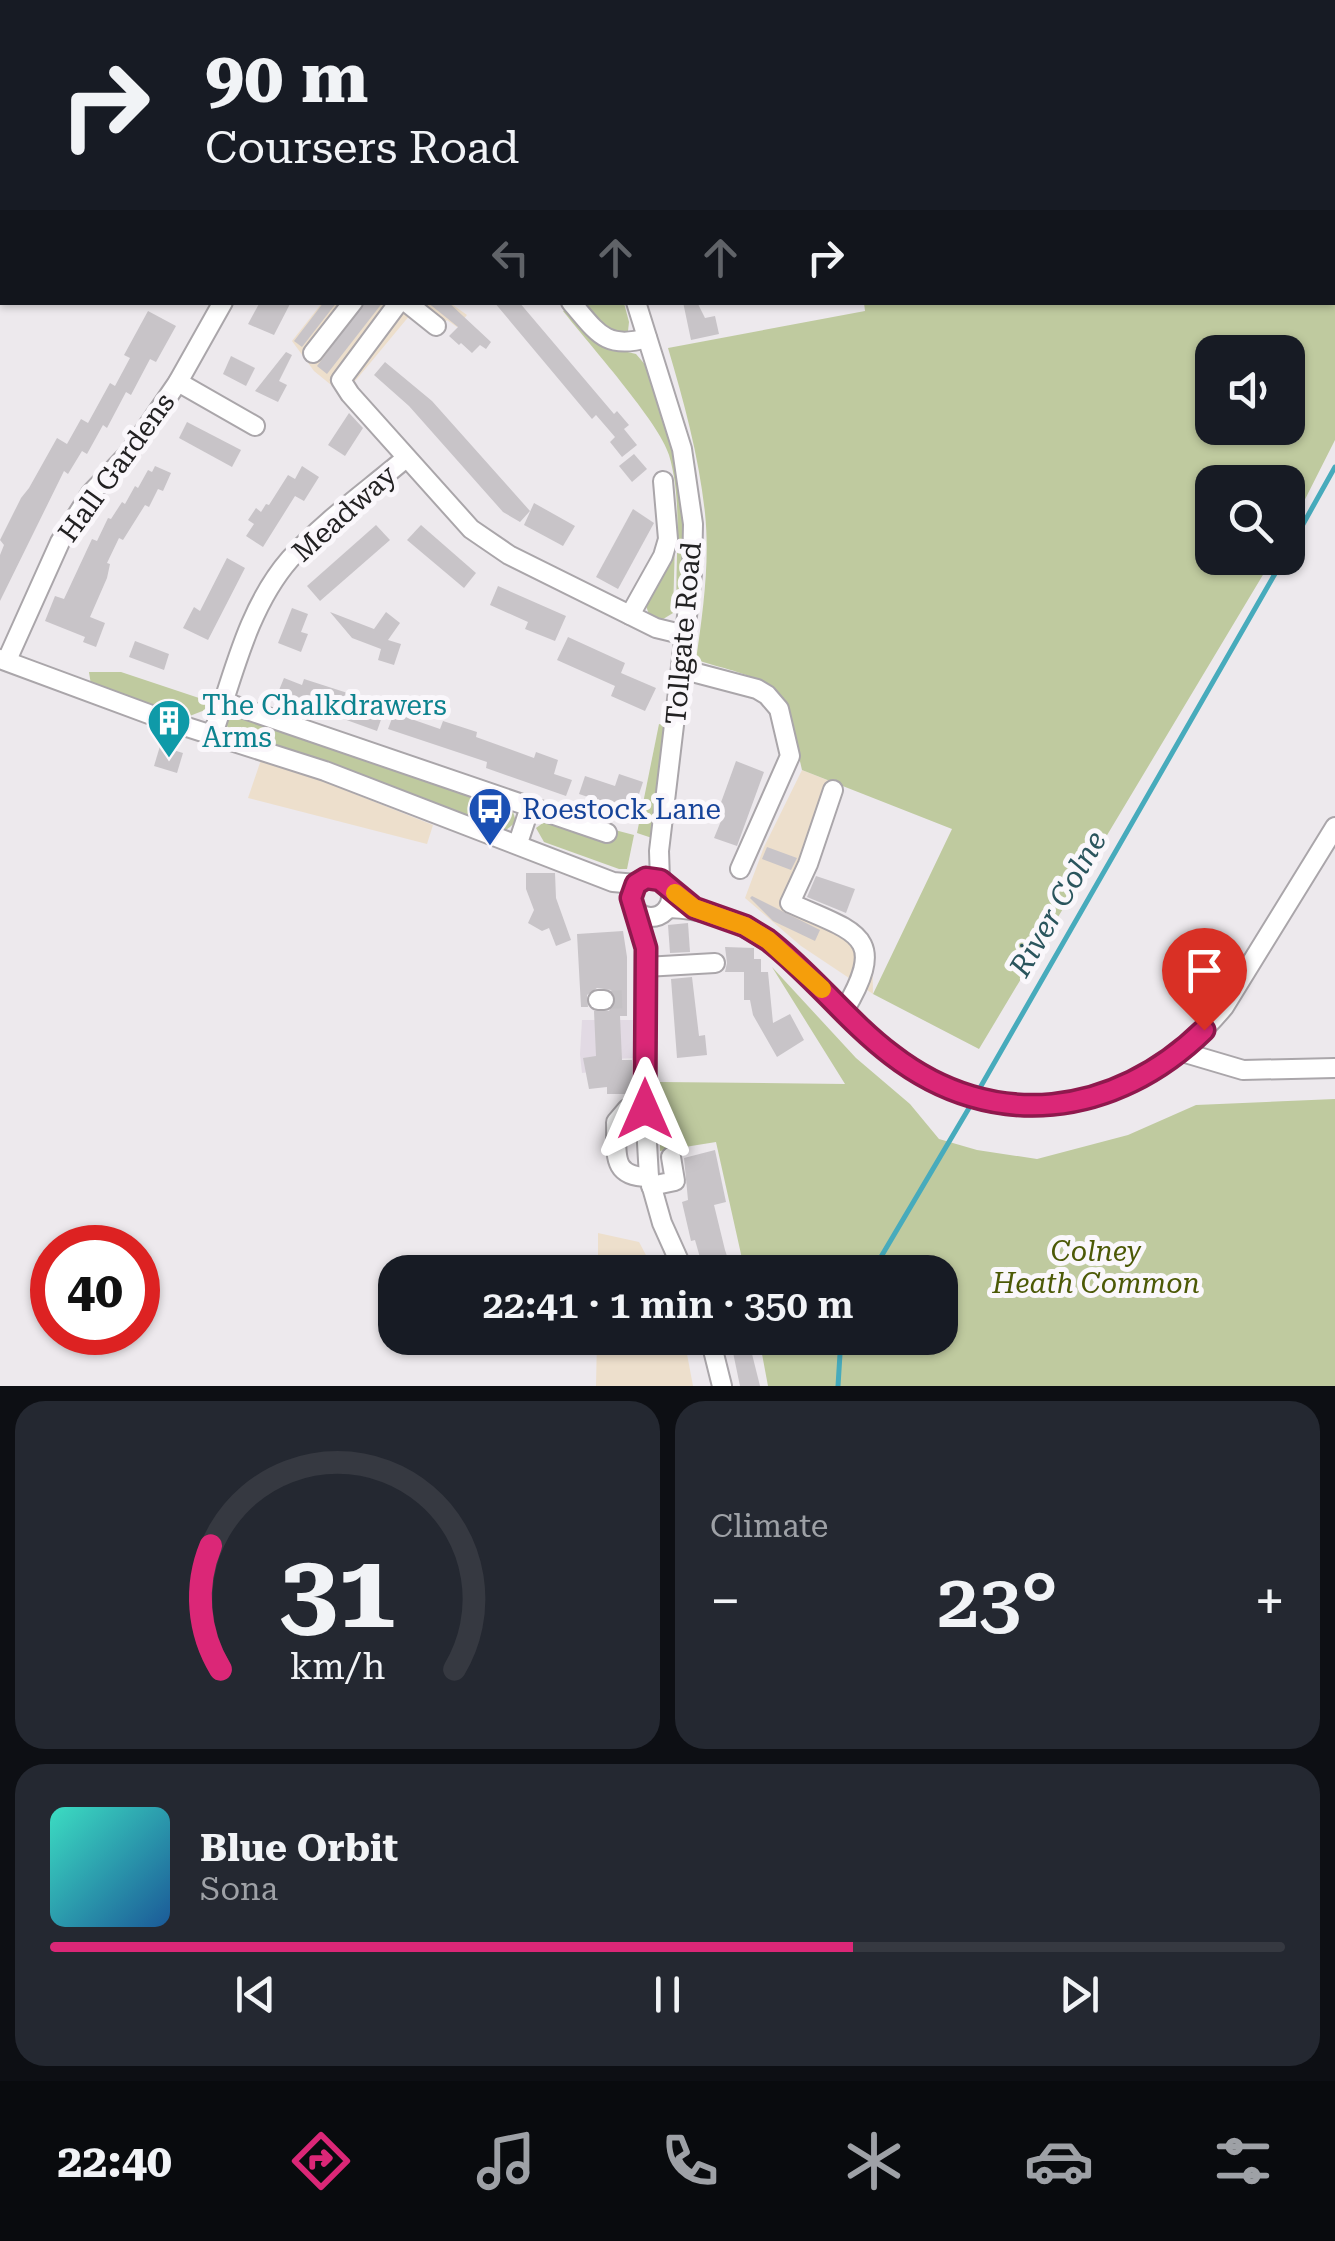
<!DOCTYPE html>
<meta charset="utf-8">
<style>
body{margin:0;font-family:"Roboto Serif",serif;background:#242831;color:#f1f3f6;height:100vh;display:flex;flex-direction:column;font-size:38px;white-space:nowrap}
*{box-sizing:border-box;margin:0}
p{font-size:32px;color:#9ea1a6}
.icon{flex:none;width:55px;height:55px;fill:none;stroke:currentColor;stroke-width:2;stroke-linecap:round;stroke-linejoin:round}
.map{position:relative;height:1386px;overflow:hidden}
.details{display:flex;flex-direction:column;gap:15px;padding:15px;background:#0d0f14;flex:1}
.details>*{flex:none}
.banner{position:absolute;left:0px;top:0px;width:1335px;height:305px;box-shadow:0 2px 8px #0004;background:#171b24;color:#f1f3f6;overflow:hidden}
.controls{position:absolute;left:1195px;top:335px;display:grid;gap:20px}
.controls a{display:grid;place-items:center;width:110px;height:110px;border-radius:20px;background:#171b24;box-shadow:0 2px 8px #0004;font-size:50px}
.speed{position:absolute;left:30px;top:1225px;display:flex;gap:20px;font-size:50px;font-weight:700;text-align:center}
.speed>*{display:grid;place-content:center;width:130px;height:130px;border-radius:50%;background:#171b24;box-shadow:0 2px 8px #0004;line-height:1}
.speed .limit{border:15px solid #d22;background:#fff;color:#111}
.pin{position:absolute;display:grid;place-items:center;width:85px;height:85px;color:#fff;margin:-102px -42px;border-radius:50% 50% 50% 0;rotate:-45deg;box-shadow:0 0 10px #0007}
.pin .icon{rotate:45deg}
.me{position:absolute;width:110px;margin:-55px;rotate:0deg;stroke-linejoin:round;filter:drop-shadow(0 0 8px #0008)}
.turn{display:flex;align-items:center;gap:35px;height:210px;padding:0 40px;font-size:45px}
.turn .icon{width:130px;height:130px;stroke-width:2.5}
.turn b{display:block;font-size:70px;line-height:85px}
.lanes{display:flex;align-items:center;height:95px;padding:0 40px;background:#0003;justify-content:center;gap:50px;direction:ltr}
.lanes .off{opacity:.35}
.big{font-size:75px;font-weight:600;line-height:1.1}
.details .tile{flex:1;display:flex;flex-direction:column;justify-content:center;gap:15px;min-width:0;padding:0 35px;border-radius:30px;background:#242831}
.details .dial{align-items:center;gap:0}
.dial svg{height:260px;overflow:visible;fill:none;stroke:#363941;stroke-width:7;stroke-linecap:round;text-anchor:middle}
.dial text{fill:#f1f3f6;stroke:none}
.song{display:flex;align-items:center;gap:30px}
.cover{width:120px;height:120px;border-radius:15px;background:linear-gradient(135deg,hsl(170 70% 55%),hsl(210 70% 35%))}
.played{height:10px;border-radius:5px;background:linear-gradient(90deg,#db2777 65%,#363941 65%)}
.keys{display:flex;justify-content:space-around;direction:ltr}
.heat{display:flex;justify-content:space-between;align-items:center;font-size:55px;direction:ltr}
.details .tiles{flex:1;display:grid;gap:15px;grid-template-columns:1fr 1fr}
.tile:last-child{grid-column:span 2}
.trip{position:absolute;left:378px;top:1255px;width:580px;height:100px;border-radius:30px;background:#171b24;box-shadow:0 2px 8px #0004;font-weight:600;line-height:100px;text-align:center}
.dock{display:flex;height:160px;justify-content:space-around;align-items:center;background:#090b0e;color:#9ea1a6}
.dock .icon{width:70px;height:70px}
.dock .selected{color:#db2777}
.dock b{font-size:45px;color:#f1f3f6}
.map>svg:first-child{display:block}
</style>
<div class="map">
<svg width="1335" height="1386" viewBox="0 0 1335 1386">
<rect width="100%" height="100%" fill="#ede9ed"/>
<!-- built -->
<polygon fill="#e2dae4" points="582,1020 633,1020 634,1058 598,1060 598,1071 582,1073 580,1054"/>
<!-- industrial -->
<g fill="#eddfcc">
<polygon points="322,303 450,303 467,315 457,327 447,320 435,334 410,315 356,380 341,393 314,371 292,341"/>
<polygon points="262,757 433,825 427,844 248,798"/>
<polygon points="802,770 842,786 802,899 853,924 872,945 873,994 801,946 745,898 764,847"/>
<polygon points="598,1233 639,1242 655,1272 598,1272"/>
<polygon points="597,1338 684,1338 693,1386 596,1386"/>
</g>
<!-- green -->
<g fill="#bfca9f" fill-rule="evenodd">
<polygon points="0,0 141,0 2,2 2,133"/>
<path d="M789,0h546v440l-47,93v-51h-76v76h61l-294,491 -106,-55 79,-165 -150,-59c-21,-92 -17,-84 -106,-110 7,-49 14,-98 9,-147 -6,-56 -21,-111 -37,-165l197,-37 -1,-8 468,-1v-300zM1212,352h76v76h-76z"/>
<polygon points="580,303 624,303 629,322 628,331 618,334 605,329"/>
<path d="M566,309l36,37 34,8 12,14 30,101 7,62 -4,73 -4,7c-3,-52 7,-105 -8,-156 -9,-32 -82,-113 -106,-144z"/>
<polygon points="675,542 673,613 660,621 650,617 646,606"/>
<polygon points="89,672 121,672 208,701 205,710 182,719 91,685"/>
<polygon points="236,713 512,808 516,822 506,830 499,829 233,733 226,725 227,719"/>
<polygon points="659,724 666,726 652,838 637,833"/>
<polygon points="547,820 611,829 634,835 627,869 619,869 544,842 536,828"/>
<polygon points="772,967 856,1058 910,1104 939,1139 977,1150 1037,1159 1128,1135 1196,1105 1335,1099 1335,1386 768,1386 759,1338 940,1338 940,1272 745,1272 716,1142 660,1151 660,1082 845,1084"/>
</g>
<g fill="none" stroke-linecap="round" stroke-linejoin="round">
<!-- stream -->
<g stroke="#47abbc" stroke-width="5">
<polyline points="1288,551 1335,467"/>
<polyline points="977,1093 1284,558"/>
<polyline points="872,1272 972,1103"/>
<polyline points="838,1386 841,1338"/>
</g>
</g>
<!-- building -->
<g fill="#c8c4c8">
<polygon points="260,302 291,302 274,335 248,324"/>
<polygon points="324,302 337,302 302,347 294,341"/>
<polygon points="365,302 383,302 327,374 317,366"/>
<polygon points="427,302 448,302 491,342 486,349 480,345 472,353 461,343 459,345 449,336 458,327"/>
<polygon points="494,302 519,302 614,414 617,411 629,425 624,429 637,445 622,457 610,442 615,437 596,415 592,419"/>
<polygon points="683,302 697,302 705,318 715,316 719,334 691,340"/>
<polygon points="148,311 176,326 156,362 150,359 131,395 126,392 107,428 103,425 87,454 82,451 68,474 64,471 0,601 0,555 4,545 0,540 21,498 29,488 57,438 67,444 81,419 88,423 110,383 115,386 130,358 124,355"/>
<polygon points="286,352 292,355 279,381 287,385 278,402 255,391"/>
<polygon points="231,356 255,368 246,386 223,374"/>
<polygon points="385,362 432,401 530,511 520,522 503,512 409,406 374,375"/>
<polygon points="349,413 363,428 345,456 328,445"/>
<polygon points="187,422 241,450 232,467 179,438"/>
<polygon points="634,454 647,469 632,482 619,466"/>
<polygon points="155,466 171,473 163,491 158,489 149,507 145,505 123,540 119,538 107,563 110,564 107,578 90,617 105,623 96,647 83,642 85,637 45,621 55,596 64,599 92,539 97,541 108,518 111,519 122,502 125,504 135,486 138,488 148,470 152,472"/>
<polygon points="302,466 319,477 304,501 295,496 263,547 246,536 254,524 248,520 256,508 261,512 266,504 269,505 288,475 295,479"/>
<polygon points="534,503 575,526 563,546 524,525"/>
<polygon points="633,509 654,523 618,589 596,577"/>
<polygon points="376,525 390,540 320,601 307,586"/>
<polygon points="421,525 476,573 464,588 407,540"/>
<polygon points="227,558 245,568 208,640 183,628 194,607 200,611"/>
<polygon points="498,586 566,616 555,641 525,629 528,622 490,605"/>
<polygon points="292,608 308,614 301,632 308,634 301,652 278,643"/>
<polygon points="330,612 374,629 386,612 400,623 388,640 401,644 394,665 378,660 381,649 352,638"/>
<polygon points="568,637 625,663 621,673 656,688 645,711 611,696 615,686 557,660"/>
<polygon points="135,641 169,654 164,670 129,657"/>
<polygon points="284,678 302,685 304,679 360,697 357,705 383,714 377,731 277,695"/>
<polygon points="394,713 440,729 443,721 477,732 476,737 534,758 536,752 558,760 554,774 572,780 566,796 486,768 487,762 388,729"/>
<polygon points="160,746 183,753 177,773 154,766"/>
<polygon points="736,761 764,772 737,846 714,838 721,821 715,819"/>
<polygon points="619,774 643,782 633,812 579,794 585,776 615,786"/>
<polygon points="767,847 797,858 791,870 762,859"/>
<polygon points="526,873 555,873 556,898 571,940 556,946 549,928 542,931 528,923 534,910 526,889"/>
<polygon points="816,876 855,889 846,913 807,897"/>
<polygon points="752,896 820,930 815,941 773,921 750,898"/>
<polygon points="688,923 690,952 670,953 668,925"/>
<polygon points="623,931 627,957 627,1016 620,1016 622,1060 632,1060 632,1094 607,1094 607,1087 589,1089 583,1058 596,1056 594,1011 609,1011 616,999 611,990 597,988 587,995 588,1007 581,1007 577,934"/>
<polygon points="725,947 754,948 754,959 761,959 761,972 768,972 773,1023 790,1014 804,1040 777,1057 753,1015 750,1000 744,1000 744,972 725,972 727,963"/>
<polygon points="692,977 699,1036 705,1035 707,1055 677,1058 671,979"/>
<polygon points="715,1150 726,1202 714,1205 725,1250 727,1256 756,1272 709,1272 707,1267 703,1268 695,1240 691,1241 682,1202 688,1200 684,1158"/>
<polygon points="730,1338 748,1338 760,1386 740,1386"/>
</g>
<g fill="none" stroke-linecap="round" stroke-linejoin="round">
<!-- minor-tunnel -->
<polyline stroke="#c4c1c4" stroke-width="18" stroke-dasharray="18 9" stroke-linecap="butt" points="604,1000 627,999"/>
<defs>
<g id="minor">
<polyline points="381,0 383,2"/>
<polyline points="576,0 576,2"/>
<polyline points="235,2 236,0"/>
<polyline points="399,302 341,380 350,394 471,529 509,555 656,628 685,635"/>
<polyline points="406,302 436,326"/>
<path d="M571,302c26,30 34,48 76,36"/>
<polyline points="636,302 682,449 693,524 692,574 659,851 660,880"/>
<polyline points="313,353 353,302"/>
<polyline points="178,382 255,426"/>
<polyline points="630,615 663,556 668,539 663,481"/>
<polyline points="0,659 165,720 325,771 613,882 636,884"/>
<polyline points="7,660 60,542 91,493 130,452 178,382 223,302"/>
<polyline points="681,669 757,689 767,695 779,709 790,756 740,869"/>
<polyline points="224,702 607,833"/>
<path d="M213,734c20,-58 35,-127 77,-175 33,-37 77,-68 116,-101"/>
<path d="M833,790l-25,74 -18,39c67,30 99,32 54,108"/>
<polyline points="518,843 530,807"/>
<circle cx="651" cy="897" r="20"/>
<path d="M668,908c104,2 148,87 221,145 114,91 247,59 335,-46l111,-180"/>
<polyline points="635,909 645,948 645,1109 649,1177 662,1223 684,1272"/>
<polyline points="645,967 715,963"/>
<polyline points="598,1000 604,1000"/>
<polyline points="1182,1052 1243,1070 1335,1068"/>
<path d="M645,1109h-18l-11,13c1,31 -6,55 33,55"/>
<polyline points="651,1186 675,1181 671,1157"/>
<polyline points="610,1270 639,1268 643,1272"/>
<polyline points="710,1338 722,1386"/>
</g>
</defs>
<!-- minor casing -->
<use href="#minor" stroke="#aaa6aa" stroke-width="22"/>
<!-- minor -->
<use href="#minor" stroke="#fff" stroke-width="18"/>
</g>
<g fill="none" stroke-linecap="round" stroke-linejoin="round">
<defs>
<path id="route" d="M645,1109l1,-161 -15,-50 5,-14 10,-6 14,2 34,28 51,18 23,14c45,35 79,81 124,115 101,78 223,62 312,-25"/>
</defs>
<!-- route casing -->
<use href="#route" stroke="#8e194d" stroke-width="25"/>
<!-- route -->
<use href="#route" stroke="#db2777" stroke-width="18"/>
<!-- slow -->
<polyline stroke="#f59e0b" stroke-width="18" points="675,893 694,908 745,926 768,940 822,989"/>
</g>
<!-- icons -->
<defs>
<symbol id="building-pin" viewBox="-11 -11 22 30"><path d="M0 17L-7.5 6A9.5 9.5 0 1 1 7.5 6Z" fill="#0f9aa8" stroke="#faf7fb"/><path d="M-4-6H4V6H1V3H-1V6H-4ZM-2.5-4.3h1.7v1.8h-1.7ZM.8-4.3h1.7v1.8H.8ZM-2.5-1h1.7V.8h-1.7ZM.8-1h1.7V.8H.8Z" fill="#fff"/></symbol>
<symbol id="bus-pin" viewBox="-11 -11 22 30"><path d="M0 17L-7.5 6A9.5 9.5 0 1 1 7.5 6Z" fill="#1a4fb4" stroke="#faf7fb"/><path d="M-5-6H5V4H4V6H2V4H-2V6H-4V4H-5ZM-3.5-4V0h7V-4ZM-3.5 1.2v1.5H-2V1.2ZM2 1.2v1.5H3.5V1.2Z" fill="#fff"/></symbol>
</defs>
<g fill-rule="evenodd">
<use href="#building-pin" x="144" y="696" width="50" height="68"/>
<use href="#bus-pin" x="465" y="784" width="50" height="68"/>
</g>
<g text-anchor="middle" stroke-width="10" stroke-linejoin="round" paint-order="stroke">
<!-- street labels -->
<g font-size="28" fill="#222122" stroke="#faf7fb">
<text transform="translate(116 467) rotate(-54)" y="10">Hall Gardens</text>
<text transform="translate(344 513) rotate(-42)" y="10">Meadway</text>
<text transform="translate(683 633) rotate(-85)" y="10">Tollgate Road</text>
</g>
<!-- culture labels -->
<g font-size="28" fill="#0d838f" stroke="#faf7fb" text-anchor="start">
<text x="202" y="715">The Chalkdrawers<tspan x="202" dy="32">Arms</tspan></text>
</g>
<!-- transit labels -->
<g font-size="28" fill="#164399" stroke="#faf7fb" text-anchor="start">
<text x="522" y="819">Roestock Lane</text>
</g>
<!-- park labels -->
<g font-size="28" font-style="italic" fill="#4c5906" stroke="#faf7fb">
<text x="1096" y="1261">Colney<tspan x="1096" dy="32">Heath Common</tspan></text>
</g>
<!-- water labels -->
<g font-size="30" font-style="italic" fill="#2a555d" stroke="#faf7fb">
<text transform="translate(1058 904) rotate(-60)" y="10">River Colne</text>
</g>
</g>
</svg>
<div class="controls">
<a><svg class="icon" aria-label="sound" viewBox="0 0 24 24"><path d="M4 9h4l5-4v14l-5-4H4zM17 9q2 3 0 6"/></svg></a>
<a><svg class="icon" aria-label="search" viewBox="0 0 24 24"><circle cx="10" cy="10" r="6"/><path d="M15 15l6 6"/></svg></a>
</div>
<div class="speed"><div class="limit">40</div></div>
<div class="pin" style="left:1204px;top:1030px;background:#d93025"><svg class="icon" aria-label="arrive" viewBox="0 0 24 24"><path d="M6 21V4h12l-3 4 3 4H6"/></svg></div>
<svg class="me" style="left:645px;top:1109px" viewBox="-20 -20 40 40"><path d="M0-17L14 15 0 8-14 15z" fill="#db2777" stroke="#fff" stroke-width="4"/></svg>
<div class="trip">22:41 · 1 min · 350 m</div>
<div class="banner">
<div class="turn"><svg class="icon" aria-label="right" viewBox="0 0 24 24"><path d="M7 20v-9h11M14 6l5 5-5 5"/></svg><div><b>90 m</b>Coursers Road</div></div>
<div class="lanes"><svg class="icon off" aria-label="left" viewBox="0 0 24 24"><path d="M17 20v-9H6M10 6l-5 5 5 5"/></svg><svg class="icon off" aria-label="ahead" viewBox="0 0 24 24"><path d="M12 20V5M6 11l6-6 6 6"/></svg><svg class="icon off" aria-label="ahead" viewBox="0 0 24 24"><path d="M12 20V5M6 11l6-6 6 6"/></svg><svg class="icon" aria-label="right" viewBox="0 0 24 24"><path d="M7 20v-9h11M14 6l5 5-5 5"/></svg></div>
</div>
</div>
<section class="details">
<div class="tiles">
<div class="tile dial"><svg viewBox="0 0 100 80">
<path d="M14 69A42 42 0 1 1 86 69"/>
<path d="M14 69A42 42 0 0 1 11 31" stroke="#db2777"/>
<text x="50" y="56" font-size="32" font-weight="700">31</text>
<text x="50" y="72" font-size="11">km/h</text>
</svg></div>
<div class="tile"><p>Climate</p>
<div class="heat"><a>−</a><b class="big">23°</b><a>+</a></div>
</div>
<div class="tile">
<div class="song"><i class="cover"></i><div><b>Blue Orbit</b><p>Sona</p></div></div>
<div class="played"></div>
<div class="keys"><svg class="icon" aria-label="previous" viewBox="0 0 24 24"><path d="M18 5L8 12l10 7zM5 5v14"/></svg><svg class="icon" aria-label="pause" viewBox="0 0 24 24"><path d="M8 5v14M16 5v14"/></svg><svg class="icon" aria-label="next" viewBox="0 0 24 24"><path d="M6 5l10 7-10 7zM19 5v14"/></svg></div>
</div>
</div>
</section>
<nav class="dock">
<b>22:40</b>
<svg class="icon selected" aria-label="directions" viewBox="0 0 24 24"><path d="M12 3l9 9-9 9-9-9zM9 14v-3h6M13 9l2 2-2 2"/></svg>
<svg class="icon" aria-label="music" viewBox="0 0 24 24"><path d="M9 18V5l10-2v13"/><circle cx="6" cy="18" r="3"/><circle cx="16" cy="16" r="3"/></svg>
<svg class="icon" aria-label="phone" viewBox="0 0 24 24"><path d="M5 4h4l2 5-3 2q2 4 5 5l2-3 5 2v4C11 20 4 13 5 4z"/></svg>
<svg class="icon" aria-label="climate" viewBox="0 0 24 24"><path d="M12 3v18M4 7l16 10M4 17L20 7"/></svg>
<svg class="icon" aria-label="car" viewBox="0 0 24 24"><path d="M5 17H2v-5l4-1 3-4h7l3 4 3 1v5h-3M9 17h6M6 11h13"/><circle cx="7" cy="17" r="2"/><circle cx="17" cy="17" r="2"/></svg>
<svg class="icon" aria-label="filters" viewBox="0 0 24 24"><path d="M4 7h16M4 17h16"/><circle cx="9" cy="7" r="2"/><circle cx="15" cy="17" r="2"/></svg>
</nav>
